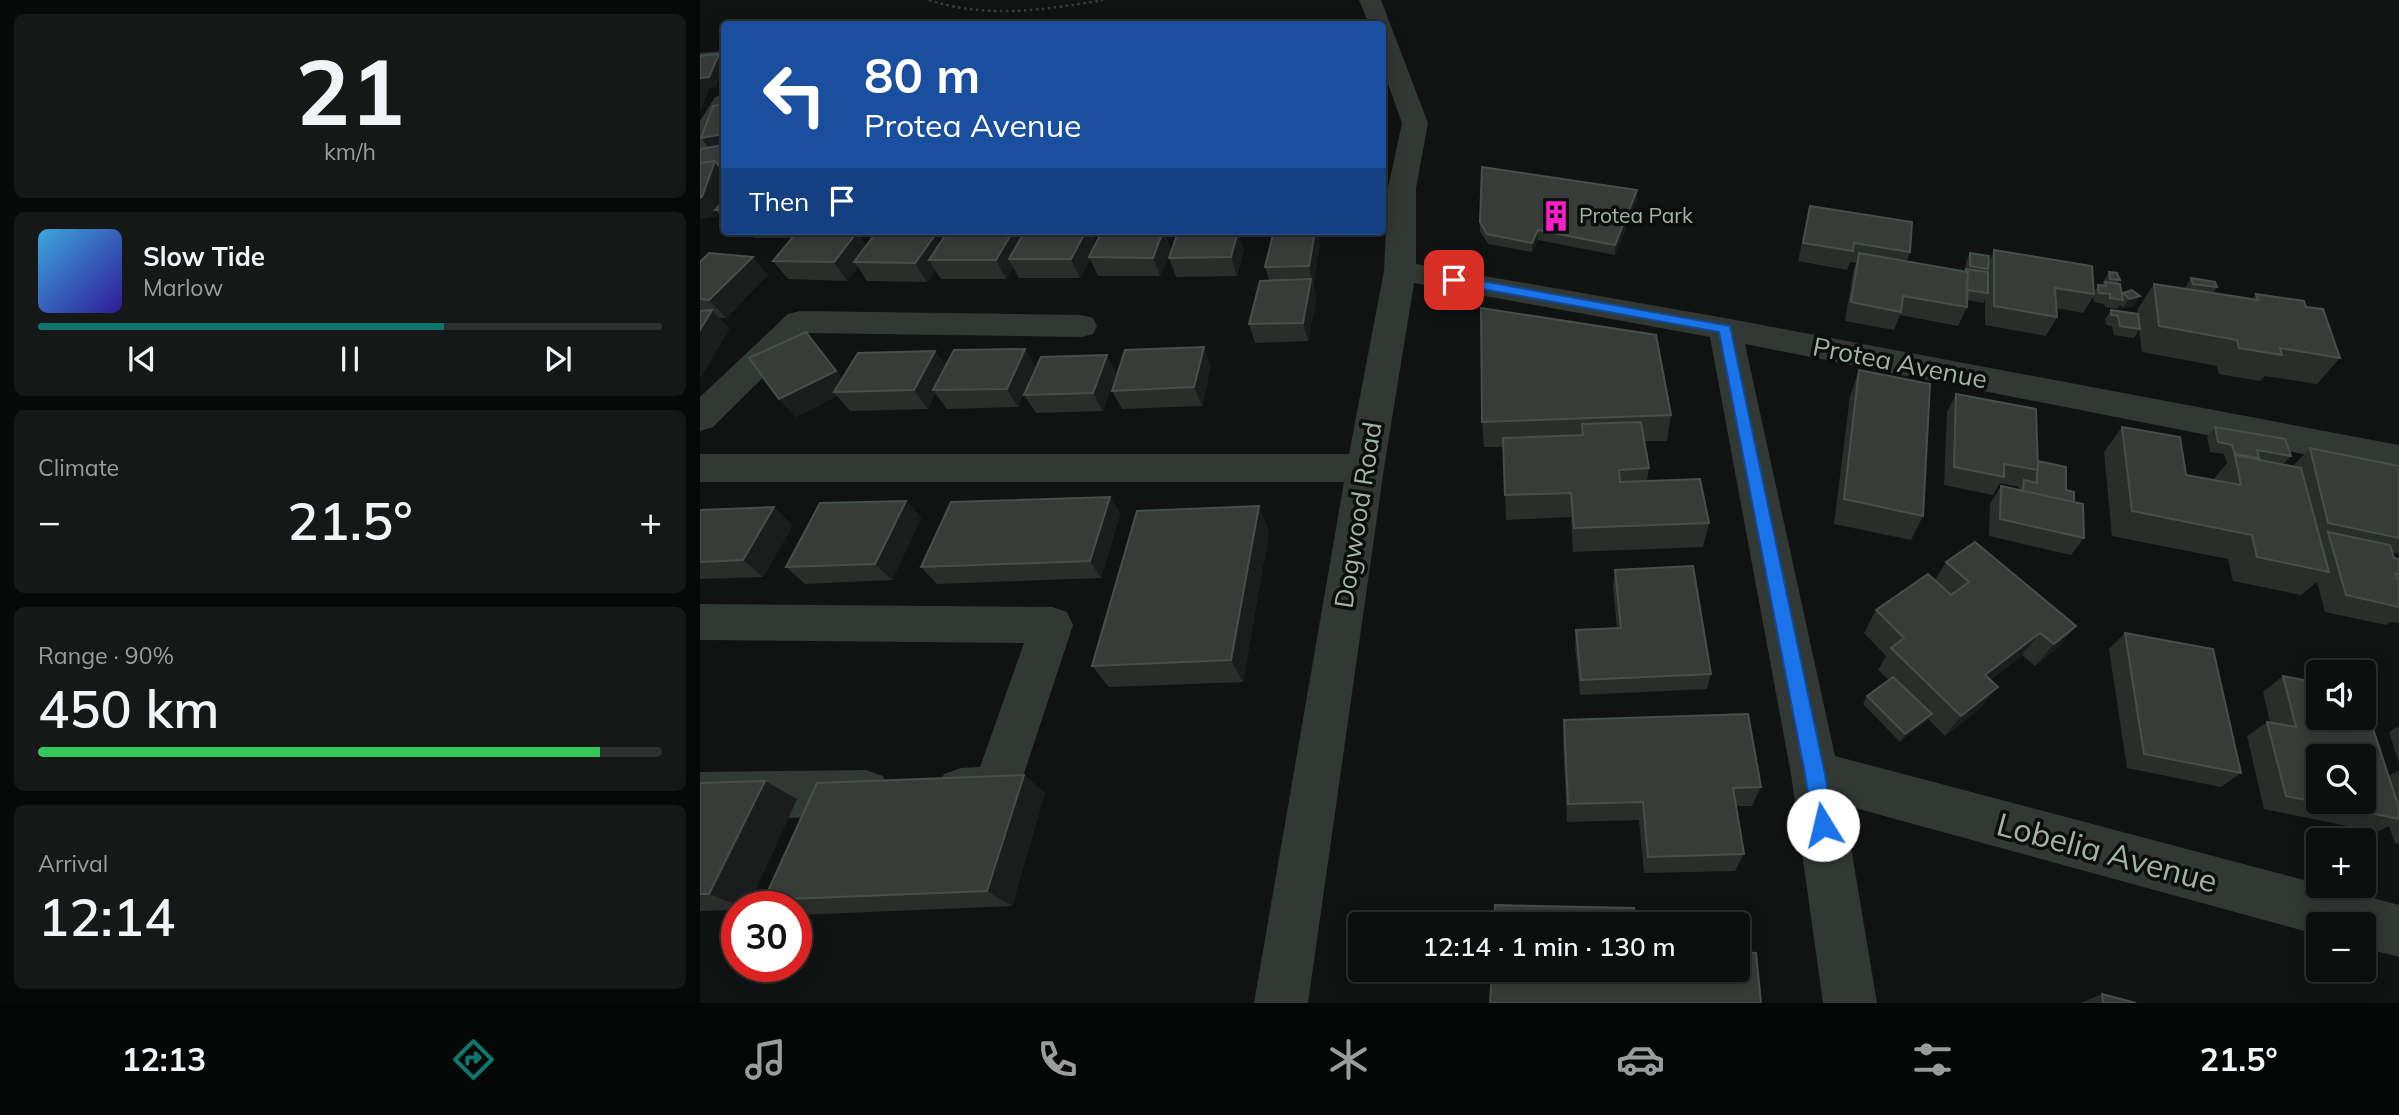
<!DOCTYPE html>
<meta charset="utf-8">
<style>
body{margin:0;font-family:Mulish,sans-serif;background:#161717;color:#f1f3f6;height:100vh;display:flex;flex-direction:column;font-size:26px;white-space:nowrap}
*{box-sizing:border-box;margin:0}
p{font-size:23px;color:#9a9c9e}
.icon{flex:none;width:38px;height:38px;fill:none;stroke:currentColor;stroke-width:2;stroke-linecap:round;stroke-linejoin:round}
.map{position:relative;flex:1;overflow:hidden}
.panel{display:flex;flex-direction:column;gap:14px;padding:14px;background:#070808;width:700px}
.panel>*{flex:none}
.top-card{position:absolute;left:21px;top:21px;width:665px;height:214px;border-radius:7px;box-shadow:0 4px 18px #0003,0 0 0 2px #2d2e2e;background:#1a4fa0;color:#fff;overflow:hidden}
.buttons{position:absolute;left:1606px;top:660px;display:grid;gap:14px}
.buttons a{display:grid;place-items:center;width:70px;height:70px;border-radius:7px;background:#0d0e0e;box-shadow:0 4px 18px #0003,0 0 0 2px #2d2e2e;font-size:35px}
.speed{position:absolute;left:21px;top:891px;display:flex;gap:14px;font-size:35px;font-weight:700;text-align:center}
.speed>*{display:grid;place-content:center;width:91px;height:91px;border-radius:50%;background:#0d0e0e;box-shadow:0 4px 18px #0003,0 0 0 2px #2d2e2e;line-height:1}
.speed .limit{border:10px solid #d22;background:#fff;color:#111}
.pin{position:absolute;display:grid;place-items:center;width:60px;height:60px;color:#fff;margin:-30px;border-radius:14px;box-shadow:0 4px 10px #0006}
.me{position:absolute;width:77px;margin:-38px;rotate:351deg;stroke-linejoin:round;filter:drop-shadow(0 0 5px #0008)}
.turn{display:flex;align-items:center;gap:24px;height:147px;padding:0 28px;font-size:32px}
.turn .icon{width:91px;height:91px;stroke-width:2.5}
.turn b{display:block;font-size:49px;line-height:60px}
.then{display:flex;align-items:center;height:66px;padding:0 28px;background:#0003;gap:14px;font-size:26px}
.big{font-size:52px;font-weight:600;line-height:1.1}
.panel .widget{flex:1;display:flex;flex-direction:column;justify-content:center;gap:10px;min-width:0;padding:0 24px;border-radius:10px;background:#161717}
.panel .dial{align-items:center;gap:0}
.dial b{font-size:91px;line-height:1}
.song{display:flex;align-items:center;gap:21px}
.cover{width:84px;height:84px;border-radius:10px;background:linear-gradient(135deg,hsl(200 70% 55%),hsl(250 70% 35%))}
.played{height:7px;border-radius:4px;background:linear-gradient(90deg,#0f766e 65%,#2d2e2e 65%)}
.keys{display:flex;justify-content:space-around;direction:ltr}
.heat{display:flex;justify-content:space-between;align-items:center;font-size:38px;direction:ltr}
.charge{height:10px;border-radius:5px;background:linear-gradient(90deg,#34c759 90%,#2d2e2e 0)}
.trip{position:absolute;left:648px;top:912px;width:402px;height:70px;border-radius:7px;background:#0d0e0e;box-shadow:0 4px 18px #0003,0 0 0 2px #2d2e2e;font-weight:600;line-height:70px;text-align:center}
.tab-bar{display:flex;height:112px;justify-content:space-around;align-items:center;background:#050606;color:#9a9c9e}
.tab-bar .icon{width:49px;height:49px}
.tab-bar .current{color:#0f766e}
.tab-bar b{font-size:32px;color:#f1f3f6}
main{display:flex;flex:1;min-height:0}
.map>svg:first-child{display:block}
</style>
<main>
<section class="panel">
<div class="widget dial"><b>21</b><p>km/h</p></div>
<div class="widget">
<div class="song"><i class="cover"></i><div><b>Slow Tide</b><p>Marlow</p></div></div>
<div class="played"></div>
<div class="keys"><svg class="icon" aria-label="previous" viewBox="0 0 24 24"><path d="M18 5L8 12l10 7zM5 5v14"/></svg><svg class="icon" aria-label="pause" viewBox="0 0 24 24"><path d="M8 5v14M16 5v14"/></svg><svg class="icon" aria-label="next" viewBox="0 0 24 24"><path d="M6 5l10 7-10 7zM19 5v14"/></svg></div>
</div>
<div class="widget"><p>Climate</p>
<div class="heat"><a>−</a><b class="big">21.5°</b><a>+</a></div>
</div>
<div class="widget"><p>Range · 90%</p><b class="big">450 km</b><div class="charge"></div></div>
<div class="widget"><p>Arrival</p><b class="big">12:14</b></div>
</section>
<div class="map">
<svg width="1699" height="1003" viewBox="0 0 1699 1003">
<rect width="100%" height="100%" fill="#111312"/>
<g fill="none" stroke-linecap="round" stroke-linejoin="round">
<!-- path -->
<path stroke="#383f3a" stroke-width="2.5" stroke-dasharray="2.5 3.5" stroke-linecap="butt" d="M229,0c58,19 115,10 174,0"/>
<!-- minor -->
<g fill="#323834" fill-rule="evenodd">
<polygon points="659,0 681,0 728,123 716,188 716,264 1025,318 1699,445 1699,473 1045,344 1135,756 1699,905 1699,957 1664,948 1664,924 1619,924 1619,935 1144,805 1177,1003 1123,1003 1091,774 1010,337 714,283 684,468 608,1003 554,1003 644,482 0,482 0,454 649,454 684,271 688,188 702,123 682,67 682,24 669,24"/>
<polygon points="24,51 24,65 0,67 0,53"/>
<polygon points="24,94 24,124 10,150 0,152 0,121 15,97"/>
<polygon points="100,311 381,315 393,318 397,326 393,334 381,337 108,333 13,427 0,431 0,397 88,314"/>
<path d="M0,604l352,3 15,5 6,13 -60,182c-23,9 -46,10 -69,1l-7,-17 7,-17 17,-6 19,-1 44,-124 -324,-3z"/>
<polygon points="166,770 183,776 190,793 183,810 166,816 0,820 0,772"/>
</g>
</g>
<!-- wall -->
<g fill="#2a2e2b" fill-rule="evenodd">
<polygon points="13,106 24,193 21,204 24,200 24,221 18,213 17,216 0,219 0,149 8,148"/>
<polygon points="937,200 915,255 838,240 832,252 788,244 780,231 780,222"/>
<polygon points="1110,206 1210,252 1207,261 1265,272 1266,262 1270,253 1289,263 1294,250 1394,292 1398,285 1403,286 1403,282 1409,272 1420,280 1417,284 1422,294 1432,290 1434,306 1423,308 1420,305 1417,309 1405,307 1404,304 1394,302 1393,297 1383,313 1356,308 1357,317 1346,336 1285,325 1285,299 1284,303 1267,300 1267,307 1258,326 1200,315 1194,330 1145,321 1153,272 1156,263 1150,262 1147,270 1098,261"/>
<path d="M49,231l104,1 -1,-1h61l-3,4 30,9 8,-13h69l-1,1 4,8 71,-9 5,12 6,-12h76h-14l7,19 -11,26h-62l-8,-17 -10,19h-61l-6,-11 -7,12h-65l-6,-9 -8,12 -60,-1 -9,-14 -11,14 -59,-2 -15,-18 19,-23h-38zM159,235h16l-9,11z"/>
<polygon points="620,246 613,284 616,298 608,341 555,343 549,324 569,280 565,267"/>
<polygon points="544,249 537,276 476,277 469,258"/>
<polygon points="0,262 68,275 26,318 19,318 29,329 0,378"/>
<polygon points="1491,278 1517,287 1513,293 1552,299 1556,294 1606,307 1640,358 1617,384 1565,376 1560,381 1519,374 1517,366 1442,352 1439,330 1434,338 1414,335 1412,326 1406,325 1405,319 1411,310 1438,314 1437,310 1454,284 1485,288"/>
<polygon points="235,351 246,366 336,367 318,407 247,409 235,393 228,409 150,411 137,396 96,417 79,399"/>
<polygon points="511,365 502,406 422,409 412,391"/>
<polygon points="1159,370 1223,516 1211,540 1134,524 1150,396"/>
<polygon points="416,373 403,411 336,413 324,395"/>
<polygon points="1256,394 1338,461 1366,490 1374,502 1384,538 1371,555 1289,536 1290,504 1301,486 1318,490 1319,487 1300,483 1293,495 1244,485 1247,412"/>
<polygon points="971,415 967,441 944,441 949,468 947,481 1009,523 1003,547 873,552 871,517 806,520 804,447 784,447 782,422"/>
<polygon points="1422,427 1486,475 1513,480 1527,463 1524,454 1510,452 1507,437 1515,427 1591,456 1583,464 1593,466 1610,448 1699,466 1699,554 1692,552 1694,558 1699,559 1699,623 1690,622 1686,625 1625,612 1617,582 1601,595 1533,581 1528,559 1412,536 1404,452"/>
<polygon points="410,497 420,514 401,578 237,584 221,567"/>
<polygon points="206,501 221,518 192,580 105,584 86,567"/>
<polygon points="0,510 93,525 63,577 0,579"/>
<polygon points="569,531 543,682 409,687 392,666"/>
<polygon points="1246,562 1376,626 1356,649 1335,666 1322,655 1290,680 1280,708 1245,736 1228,719 1200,742 1163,704 1167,696 1189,680 1178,670 1186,656 1164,633 1176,610 1235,580"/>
<polygon points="915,570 1011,674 1007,689 880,695 875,646 876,630 917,628 913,587"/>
<polygon points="1425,633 1541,773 1521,787 1427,768 1409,649"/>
<polygon points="1583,676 1689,776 1699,770 1699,844 1695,843 1689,826 1677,832 1564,809 1547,736 1567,722 1570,722 1563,692"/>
<polygon points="864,720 1061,787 1052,806 1036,806 1044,854 1035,871 944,873 939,820 867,822 863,740"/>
<polygon points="1699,726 1699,763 1689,732"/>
<polygon points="324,775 345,793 312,906 99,915 96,914 96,906 79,906 64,900"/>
<polygon points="0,783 97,799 48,906 37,906 37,910 0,911"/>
<polygon points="1402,994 1436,1003 1381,1003"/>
</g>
<!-- shaded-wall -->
<g fill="#1b1d1c">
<polygon points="19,54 24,62 24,65 16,87 8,88 9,90 0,112 0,78"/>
<polygon points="24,134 24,155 15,156 1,138"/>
<polygon points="15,161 24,166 24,193 19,210 15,210 18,213 17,216 0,219 0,198"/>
<polygon points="937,190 937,200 915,255 915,245"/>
<polygon points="838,230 838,240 832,252 832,243"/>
<polygon points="312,231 317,231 316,232 324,247 309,259 313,267 306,279 296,260"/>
<polygon points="386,231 391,231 397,245 389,257 390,259 380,278 371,259"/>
<polygon points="463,231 471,250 460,276 453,258"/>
<polygon points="538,231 544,249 537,276 531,257"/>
<polygon points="615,231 617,231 620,246 613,284 609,266"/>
<polygon points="157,232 170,251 154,262 158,267 147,281 134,262"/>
<polygon points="235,235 246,254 229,260 235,270 227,282 215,263"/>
<polygon points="53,257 68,275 26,318 9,300"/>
<polygon points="611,279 616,298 608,341 603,323"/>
<polygon points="1440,296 1434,306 1423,308 1429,299"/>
<polygon points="12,310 29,329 0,378 0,330"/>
<polygon points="106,332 151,389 134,392 137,396 96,417 79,399"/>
<polygon points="504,347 511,365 502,406 494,387"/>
<polygon points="325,349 336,367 318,407 307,389"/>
<polygon points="235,351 248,369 233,390 235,393 228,409 214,390"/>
<polygon points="407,355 416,373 403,411 393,393"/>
<polygon points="410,497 420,514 401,578 390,561"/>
<polygon points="206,501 221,518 192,580 175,564"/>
<polygon points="559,506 569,531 543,682 531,660"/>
<polygon points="74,507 93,525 63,577 43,560"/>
<polygon points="1376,626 1356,649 1335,666 1354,644"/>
<polygon points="1340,633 1322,655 1268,696 1285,675"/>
<polygon points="1298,687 1280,708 1245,736 1261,716"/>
<polygon points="1232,714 1226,722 1200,742 1205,734"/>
<polygon points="324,775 345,793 312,906 287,891"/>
<polygon points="65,781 97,799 48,906 40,906 9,894"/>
</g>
<!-- building -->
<g fill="#373c38" stroke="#474f4a" stroke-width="2" fill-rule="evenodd">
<polygon points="19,54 9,77 0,78 0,56"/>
<polygon points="24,104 24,134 1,138 13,106"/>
<polygon points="24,145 24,166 20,167 15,161 0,163 0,149"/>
<polygon points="15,161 2,197 0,198 0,163"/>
<polygon points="782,167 937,190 915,245 838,230 832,243 787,234 780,222"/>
<polygon points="24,200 24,210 15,210"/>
<polygon points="1110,206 1212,222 1210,252 1154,243 1153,251 1103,243"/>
<polygon points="98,231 157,232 134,262 73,261"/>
<polygon points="248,231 313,231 296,260 229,260"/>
<polygon points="325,231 386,231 371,259 309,259"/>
<polygon points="402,231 463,231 453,258 389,257"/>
<polygon points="538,231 531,257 469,258 478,232"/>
<polygon points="574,231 615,231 609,266 565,267"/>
<polygon points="175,234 235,235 215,263 154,262"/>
<polygon points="1294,250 1392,266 1394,294 1355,288 1357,317 1294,306"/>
<polygon points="9,253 53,257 9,300 0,299 0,262"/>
<polygon points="1159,253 1268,272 1267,307 1203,296 1201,312 1151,302"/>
<polygon points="1270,253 1289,256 1288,269 1270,266"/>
<polygon points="1266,269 1288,272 1288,293 1267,290 1268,272 1266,272"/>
<polygon points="1409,272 1417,273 1420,280 1410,279"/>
<polygon points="1491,278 1515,282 1517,287 1493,284"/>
<polygon points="611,279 603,323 549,324 560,281"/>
<polygon points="1405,282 1420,284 1423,300 1410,298 1410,294 1399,293 1398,285 1406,286"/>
<polygon points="1454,284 1558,300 1556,294 1604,301 1606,307 1623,309 1640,358 1580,348 1582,355 1539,348 1537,340 1459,326"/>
<polygon points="1432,290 1440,296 1429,299 1423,293"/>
<polygon points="781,308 956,335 971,415 782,422"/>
<polygon points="12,310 0,330 0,311"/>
<polygon points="1411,310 1438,314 1440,329 1420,326 1418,316 1411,315"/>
<polygon points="106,332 136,371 79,399 49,358"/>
<polygon points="504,347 494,387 412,391 425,350"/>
<polygon points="325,349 307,389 233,390 254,350"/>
<polygon points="235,351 214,390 134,392 158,353"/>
<polygon points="407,355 393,393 324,395 341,357"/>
<polygon points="1159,370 1230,384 1223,516 1144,499"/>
<polygon points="1256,394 1336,409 1338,470 1304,464 1304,477 1254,467"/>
<polygon points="941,422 949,468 919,470 920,482 1000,479 1009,523 874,528 871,493 805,495 803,438 883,435 882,424"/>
<polygon points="1422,427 1480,437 1486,475 1541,485 1535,455 1601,468 1629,572 1557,557 1552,535 1432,511"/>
<polygon points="1515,427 1585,439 1591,456 1557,450 1559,458 1535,454 1532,445 1518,442"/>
<polygon points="1610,448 1699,466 1699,538 1628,523"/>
<polygon points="1338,461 1366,467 1366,490 1374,492 1374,502 1323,491 1324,480 1337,483 1337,473 1338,470"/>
<polygon points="1301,486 1383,504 1384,538 1300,519"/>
<polygon points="410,497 390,561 221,567 251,502"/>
<polygon points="206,501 175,564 86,567 120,503"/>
<polygon points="559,506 531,660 392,666 437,511"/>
<polygon points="74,507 43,560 0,562 0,510"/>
<polygon points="1628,532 1690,545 1694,558 1699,559 1699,574 1696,573 1699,581 1699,607 1646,595"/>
<polygon points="1275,542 1376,626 1354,644 1340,633 1285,675 1298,687 1261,716 1191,648 1204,638 1176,610 1228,574 1251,595 1269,582 1246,562"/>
<polygon points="993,566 1011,674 881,680 876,630 921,628 915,570"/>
<polygon points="1425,633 1513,649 1541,773 1444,754"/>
<path d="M1583,676l36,7v35h45v-17l35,107v11l-113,-23 -19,-74 29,5zM1619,756h45v46h-45z"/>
<polygon points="1193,677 1232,714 1205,734 1167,696"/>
<polygon points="1048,714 1061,787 1033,788 1044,854 948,857 943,802 868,804 864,720"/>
<polygon points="324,775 287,891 64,900 117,783"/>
<polygon points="65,781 9,894 0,894 0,783"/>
<polygon points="795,905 934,908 935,924 794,924"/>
<polygon points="1038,952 1056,953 1061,1003 790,1003 792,970 1038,970"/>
<polygon points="1402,994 1436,1003 1403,1003"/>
</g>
<!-- route -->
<polygon fill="#1a73e8" stroke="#114b97" stroke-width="2" points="754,276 1030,326 1125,774 1133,825 1130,832 1123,835 1115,832 1113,825 1105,774 1019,332 749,283 748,280"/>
<!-- icons -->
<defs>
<symbol id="building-bare" viewBox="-9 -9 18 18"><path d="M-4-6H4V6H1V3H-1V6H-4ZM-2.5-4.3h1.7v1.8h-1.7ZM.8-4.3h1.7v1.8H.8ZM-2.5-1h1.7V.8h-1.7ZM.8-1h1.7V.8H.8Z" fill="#fd1ec9" stroke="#0c0d0d" stroke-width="2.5" paint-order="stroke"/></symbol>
</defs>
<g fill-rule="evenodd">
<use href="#building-bare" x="834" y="194" width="44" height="44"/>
</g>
<g text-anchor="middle" stroke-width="7" stroke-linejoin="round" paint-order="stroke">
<!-- far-poi labels -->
<g font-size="21" fill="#a1b4a6" stroke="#0c0d0d" text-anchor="start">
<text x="879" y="223">Protea Park</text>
</g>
<!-- street labels -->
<g font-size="26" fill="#a1b4a6" stroke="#0c0d0d">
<text transform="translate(1200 363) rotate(11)" y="9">Protea Avenue</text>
<text transform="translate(658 515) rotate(-81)" y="9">Dogwood Road</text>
</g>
<!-- near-street labels -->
<g font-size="32" fill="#a1b4a6" stroke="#0c0d0d">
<text transform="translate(1407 853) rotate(15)" y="11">Lobelia Avenue</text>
</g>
</g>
</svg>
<div class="buttons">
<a><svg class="icon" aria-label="sound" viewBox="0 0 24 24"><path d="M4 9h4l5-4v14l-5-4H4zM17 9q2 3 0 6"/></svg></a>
<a><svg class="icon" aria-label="search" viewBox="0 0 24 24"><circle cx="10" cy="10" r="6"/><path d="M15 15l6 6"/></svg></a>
<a>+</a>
<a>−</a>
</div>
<div class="speed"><div class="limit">30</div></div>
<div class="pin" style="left:754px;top:280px;background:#d93025"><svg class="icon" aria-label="arrive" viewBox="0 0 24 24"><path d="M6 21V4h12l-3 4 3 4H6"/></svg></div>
<svg class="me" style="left:1123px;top:825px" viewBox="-20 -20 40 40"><circle r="19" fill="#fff"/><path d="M0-13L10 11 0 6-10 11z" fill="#1a73e8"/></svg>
<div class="trip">12:14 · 1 min · 130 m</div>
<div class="top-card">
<div class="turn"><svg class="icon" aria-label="left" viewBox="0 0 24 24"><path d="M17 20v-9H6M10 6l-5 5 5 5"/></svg><div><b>80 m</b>Protea Avenue</div></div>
<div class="then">Then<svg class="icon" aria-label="arrive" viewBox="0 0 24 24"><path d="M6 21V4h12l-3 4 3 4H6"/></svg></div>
</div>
</div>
</main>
<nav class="tab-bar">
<b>12:13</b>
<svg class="icon current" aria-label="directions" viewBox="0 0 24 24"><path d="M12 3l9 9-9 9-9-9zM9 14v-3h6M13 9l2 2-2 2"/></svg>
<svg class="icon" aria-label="music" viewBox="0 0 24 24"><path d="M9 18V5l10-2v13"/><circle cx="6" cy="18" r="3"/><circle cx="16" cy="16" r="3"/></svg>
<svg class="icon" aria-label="phone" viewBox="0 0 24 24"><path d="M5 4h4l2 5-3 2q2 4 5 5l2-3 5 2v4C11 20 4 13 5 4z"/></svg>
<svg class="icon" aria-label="climate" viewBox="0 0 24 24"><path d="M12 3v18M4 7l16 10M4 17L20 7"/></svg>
<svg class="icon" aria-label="car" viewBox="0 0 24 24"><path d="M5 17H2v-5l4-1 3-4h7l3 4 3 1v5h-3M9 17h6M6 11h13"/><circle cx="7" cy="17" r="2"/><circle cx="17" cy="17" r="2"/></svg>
<svg class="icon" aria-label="filters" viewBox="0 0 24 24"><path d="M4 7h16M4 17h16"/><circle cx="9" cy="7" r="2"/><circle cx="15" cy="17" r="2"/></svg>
<b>21.5°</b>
</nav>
